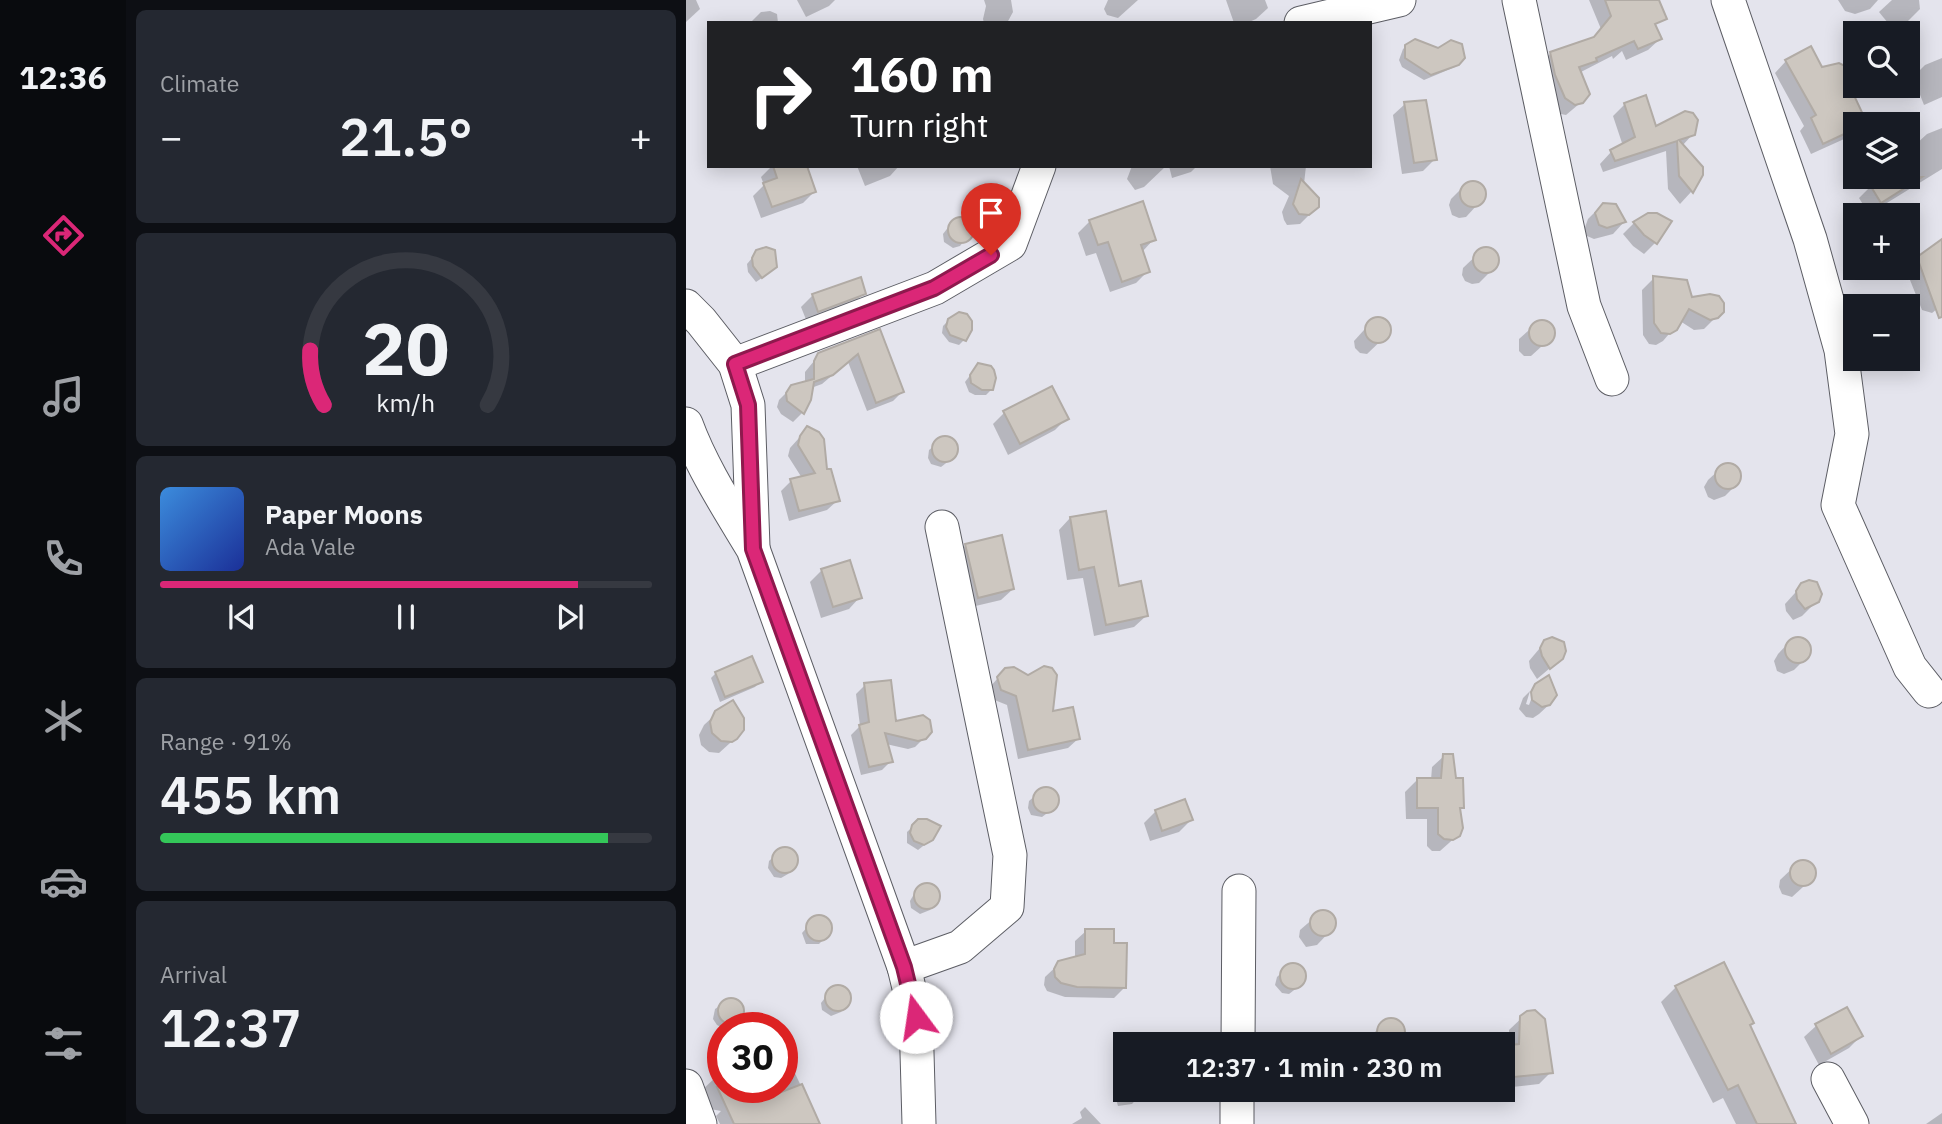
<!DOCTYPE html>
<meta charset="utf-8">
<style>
body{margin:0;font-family:"IBM Plex Sans",sans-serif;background:#242831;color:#f1f3f6;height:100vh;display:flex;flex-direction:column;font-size:26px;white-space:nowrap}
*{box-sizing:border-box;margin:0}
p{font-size:23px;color:#9ea1a6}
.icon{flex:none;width:38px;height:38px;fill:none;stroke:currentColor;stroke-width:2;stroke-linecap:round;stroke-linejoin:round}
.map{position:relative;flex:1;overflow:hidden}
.panel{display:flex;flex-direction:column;gap:10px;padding:10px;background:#0d0f14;width:560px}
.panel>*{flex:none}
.top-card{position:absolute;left:21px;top:21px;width:665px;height:147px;border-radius:0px;box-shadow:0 4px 18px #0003;background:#202124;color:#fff;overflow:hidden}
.fabs{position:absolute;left:1157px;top:21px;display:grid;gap:14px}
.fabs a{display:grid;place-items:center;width:77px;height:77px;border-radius:0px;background:#171b24;box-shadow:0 4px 18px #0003;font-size:35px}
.speed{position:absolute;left:21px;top:1012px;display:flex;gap:14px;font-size:35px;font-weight:700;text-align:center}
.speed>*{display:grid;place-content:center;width:91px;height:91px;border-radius:50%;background:#171b24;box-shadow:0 4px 18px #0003;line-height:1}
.speed .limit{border:10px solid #d22;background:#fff;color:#111}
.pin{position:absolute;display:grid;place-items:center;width:60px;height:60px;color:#fff;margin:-72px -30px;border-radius:50% 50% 50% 0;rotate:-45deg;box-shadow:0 0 7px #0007}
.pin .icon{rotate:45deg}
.me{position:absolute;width:77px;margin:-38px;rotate:346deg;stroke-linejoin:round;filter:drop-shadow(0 0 5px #0008)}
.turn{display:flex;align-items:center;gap:24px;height:147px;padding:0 28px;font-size:32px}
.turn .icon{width:91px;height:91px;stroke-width:2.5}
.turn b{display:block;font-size:49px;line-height:60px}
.big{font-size:52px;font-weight:600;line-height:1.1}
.panel .tile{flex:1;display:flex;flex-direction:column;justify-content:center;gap:10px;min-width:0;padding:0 24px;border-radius:10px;background:#242831}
.panel .dial{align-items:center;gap:0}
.dial svg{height:182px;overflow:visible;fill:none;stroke:#363941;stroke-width:7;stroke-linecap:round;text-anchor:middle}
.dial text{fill:#f1f3f6;stroke:none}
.song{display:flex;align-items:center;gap:21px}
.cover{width:84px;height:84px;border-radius:10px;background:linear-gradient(135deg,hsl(210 70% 55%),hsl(230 70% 35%))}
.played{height:7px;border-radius:4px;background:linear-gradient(90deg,#db2777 85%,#363941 85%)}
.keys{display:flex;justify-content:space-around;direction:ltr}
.heat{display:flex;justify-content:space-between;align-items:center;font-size:38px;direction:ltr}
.charge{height:10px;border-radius:5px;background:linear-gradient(90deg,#34c759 91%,#363941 0)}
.trip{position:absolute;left:427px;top:1032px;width:402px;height:70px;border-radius:0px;background:#171b24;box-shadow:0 4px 18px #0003;font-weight:600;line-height:70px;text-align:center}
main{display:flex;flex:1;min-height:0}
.tab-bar{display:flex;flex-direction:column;width:126px;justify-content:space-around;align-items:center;background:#090b0e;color:#9ea1a6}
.tab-bar .icon{width:49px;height:49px}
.tab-bar .current{color:#db2777}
.tab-bar b{font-size:32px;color:#f1f3f6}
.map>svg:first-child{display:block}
</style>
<main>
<nav class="tab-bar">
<b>12:36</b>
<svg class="icon current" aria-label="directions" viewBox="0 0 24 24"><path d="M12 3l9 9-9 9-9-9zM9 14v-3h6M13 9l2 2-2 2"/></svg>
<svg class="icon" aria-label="music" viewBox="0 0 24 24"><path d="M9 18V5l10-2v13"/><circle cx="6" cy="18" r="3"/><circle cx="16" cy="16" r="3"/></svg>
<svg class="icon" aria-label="phone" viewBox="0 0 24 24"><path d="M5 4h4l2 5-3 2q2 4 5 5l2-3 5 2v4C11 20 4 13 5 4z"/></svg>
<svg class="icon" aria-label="climate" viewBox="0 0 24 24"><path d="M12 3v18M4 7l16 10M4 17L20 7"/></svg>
<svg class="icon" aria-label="car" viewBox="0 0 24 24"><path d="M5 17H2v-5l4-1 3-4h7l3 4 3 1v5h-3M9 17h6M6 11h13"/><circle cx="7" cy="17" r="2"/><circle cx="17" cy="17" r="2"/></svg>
<svg class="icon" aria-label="filters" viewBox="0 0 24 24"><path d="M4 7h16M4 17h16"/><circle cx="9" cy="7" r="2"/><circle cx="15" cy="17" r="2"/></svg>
</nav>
<section class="panel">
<div class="tile"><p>Climate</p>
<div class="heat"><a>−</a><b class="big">21.5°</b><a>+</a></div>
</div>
<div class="tile dial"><svg viewBox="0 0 100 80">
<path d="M14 69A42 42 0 1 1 86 69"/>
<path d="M14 69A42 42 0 0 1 8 45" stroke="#db2777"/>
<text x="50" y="56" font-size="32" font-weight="700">20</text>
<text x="50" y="72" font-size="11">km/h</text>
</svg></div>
<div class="tile">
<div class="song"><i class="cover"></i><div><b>Paper Moons</b><p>Ada Vale</p></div></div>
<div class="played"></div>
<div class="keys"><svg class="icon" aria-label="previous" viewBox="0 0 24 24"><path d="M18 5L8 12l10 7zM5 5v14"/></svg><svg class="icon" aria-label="pause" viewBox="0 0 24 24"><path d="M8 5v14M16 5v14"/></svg><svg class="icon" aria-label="next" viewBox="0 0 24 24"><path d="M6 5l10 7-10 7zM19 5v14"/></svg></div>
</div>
<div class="tile"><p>Range · 91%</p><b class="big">455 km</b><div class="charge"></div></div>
<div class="tile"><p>Arrival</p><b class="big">12:37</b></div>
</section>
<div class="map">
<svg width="1256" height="1124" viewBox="0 0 1256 1124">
<rect width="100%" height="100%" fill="#e4e4ed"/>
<!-- shadow -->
<g fill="#0003">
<polygon points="0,0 10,0 14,9 0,22"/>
<polygon points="111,0 149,0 143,6 120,17"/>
<polygon points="298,0 325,0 327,12 321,23 298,23 297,19 300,6"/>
<polygon points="422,0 452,0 432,18 421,15 418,9"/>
<polygon points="540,0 579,0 582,8 570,19 561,23 548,23"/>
<polygon points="903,0 949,0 974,39 962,50 940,60 936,51 927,59 926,56 893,73 899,99 880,115 870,113 853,65 865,53 906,40 915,29"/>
<polygon points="1152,0 1192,0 1184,9 1169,14 1159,11"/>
<polygon points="1206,0 1233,0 1234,9 1222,21 1209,26 1202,23 1193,12"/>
<polygon points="84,11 91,14 92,23 64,23 75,12"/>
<polygon points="723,44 775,61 769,67 738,80 716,67 713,60 717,49"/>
<polygon points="1256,58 1256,97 1238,105 1227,77 1239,65"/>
<polygon points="1100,61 1135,69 1163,89 1179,123 1169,124 1167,135 1125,154 1114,131 1118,126 1089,73"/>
<polygon points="719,104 749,159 737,171 716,174 707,115"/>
<polygon points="939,104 969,128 1009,118 1011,125 1007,134 996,146 1015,175 1005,192 994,204 982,189 980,151 917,172 914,164 925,152 937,146 927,116"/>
<polygon points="1256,128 1256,169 1183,214 1173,198 1185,186 1200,177 1222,177 1222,163 1233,155 1229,145 1241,134"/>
<polygon points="86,166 120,166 128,192 117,203 75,218 67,196 78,185 75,177"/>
<polygon points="171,166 213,166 204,176 179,186"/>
<polygon points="446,166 480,166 458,187 449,190 441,179"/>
<polygon points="483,166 511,166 505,172 486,178"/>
<polygon points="584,166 620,166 618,184 626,212 614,224 601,225 598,220 596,212 603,196 587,184"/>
<polygon points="786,183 796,188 798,194 792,204 780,217 773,218 766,215 763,205 765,199 777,187"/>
<polygon points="914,207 938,222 927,234 908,239 901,236 898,230 902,219"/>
<polygon points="274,219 281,221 286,231 274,246 267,248 258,242 257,234 267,221"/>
<polygon points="404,221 468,239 456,252 462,271 450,283 424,292 410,253 400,256 392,233"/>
<polygon points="983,221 969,243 958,254 947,246 937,234 948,223"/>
<polygon points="1256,241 1256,305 1246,313 1236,310 1220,270"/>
<polygon points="797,249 806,251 811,261 805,271 793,283 786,284 779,281 776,275 777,268"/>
<polygon points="71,252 83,273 70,282 62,272 61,264"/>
<polygon points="968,278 1005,299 1036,311 1018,329 1008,330 994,321 977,341 970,345 963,344 957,335 956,290"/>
<polygon points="178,293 166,305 121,322 115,307 127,295"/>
<polygon points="688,319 695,319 702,327 702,334 681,354 674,353 669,348 668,341"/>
<polygon points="263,320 278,340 273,345 263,342 256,333 257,326"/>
<polygon points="852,322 859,322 867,329 866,337 845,356 838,356 833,351 833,339"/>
<polygon points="193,332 216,392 207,401 181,411 162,362 136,384 125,388 116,413 107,422 95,414 91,407 93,400 109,384 119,382 119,372 133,355"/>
<polygon points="292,365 306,389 300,395 289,395 283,392 279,382"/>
<polygon points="318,413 381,418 369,430 322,455 307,424"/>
<polygon points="122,428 152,500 141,510 103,521 95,491 105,481 116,478 102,456 104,448"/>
<polygon points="259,438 269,443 271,450 268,457 255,467 245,464 242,458 243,450"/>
<polygon points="1042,465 1049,467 1054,477 1051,484 1039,496 1028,500 1022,497 1018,487 1022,480 1035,468"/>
<polygon points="384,518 431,588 460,616 448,627 408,636 397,578 381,580 373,530"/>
<polygon points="280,545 327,589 315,600 281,608 268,557"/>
<polygon points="136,570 174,597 163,609 135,618 124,582"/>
<polygon points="1119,582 1129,603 1116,616 1107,620 1100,611 1099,604"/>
<polygon points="1115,637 1121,643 1123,651 1120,658 1108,670 1098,674 1091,671 1088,661 1092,654 1104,641"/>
<polygon points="859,642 876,658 851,679 844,668 843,661"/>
<polygon points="320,669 392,739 382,748 332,759 321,705 306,699 303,688"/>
<polygon points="30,673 75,681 69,687 34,702 25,678"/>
<polygon points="179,685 209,723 238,738 229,747 222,749 200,744 205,761 196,770 175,775 165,735 174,726 170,694"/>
<polygon points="849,689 866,702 853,714 847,718 840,717 833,709 837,698 844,691 840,704 843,705"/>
<polygon points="31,713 54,734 33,753 23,752 15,745 13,735 18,725"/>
<polygon points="758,756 776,807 773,810 772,835 754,851 746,851 741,846 741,819 720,819 719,792 731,780 745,780 746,767"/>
<polygon points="358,788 366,791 371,796 368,808 356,817 345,815 342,808 343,801"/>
<polygon points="470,811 505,820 493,832 464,841 458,823"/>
<polygon points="233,821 246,839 232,850 221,843 221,832"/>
<polygon points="95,850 106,851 111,861 102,874 95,878 88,877 82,868 83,861"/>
<polygon points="1113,862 1124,864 1128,869 1128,877 1106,897 1096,894 1093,887 1094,880"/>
<polygon points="240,884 248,887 252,897 244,910 234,914 225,908 224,901 228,894"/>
<polygon points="636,911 644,913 648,919 648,927 631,945 620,947 613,937 614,930"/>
<polygon points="136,917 143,921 145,928 139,938 133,944 120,944 116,933 129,918"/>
<polygon points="400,931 426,945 439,987 428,998 379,997 361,991 358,985 359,977 376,961 389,958 389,941"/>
<polygon points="603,966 614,966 618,977 616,984 603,994 596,993 589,985 591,977"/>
<polygon points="156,987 161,991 164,999 155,1012 145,1016 136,1010 135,1003 145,990"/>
<polygon points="990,987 1109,1124 1050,1124 1037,1098 1027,1103 975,1002"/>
<polygon points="44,999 54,1004 56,1011 45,1027 37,1028 31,1025 27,1019 29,1009"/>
<polygon points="1160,1009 1175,1036 1163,1048 1133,1065 1118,1037 1130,1026"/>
<polygon points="842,1012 865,1072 853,1084 817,1088 817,1054 823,1049 823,1030"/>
<polygon points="701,1021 709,1021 715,1026 717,1034 712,1043 689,1045 689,1032"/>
<polygon points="106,1067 133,1124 103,1124 95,1087 96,1072"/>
<polygon points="31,1076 37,1077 37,1087 47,1087 54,1099 75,1124 34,1124 30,1116 35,1111 19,1108 14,1092"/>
<polygon points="439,1081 439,1090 457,1090 457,1092 446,1104 432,1106 429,1096 430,1089"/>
<polygon points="399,1107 415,1124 386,1124 396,1118 394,1112"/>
<polygon points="1256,1113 1256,1124 1240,1124"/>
</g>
<!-- building -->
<g fill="#cdc7c0" stroke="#b1aba5" stroke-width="2">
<polygon points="919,0 973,0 981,19 969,24 976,39 952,49 948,41 910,58 911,61 893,67 904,94 897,103 889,105 879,98 869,75 864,52 908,37 925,16"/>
<polygon points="729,39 752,48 765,40 776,44 779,58 773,65 745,75 719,58 719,45"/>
<polygon points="1125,46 1136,67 1153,63 1165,69 1168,77 1165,89 1181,123 1169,124 1169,129 1137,144 1125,118 1130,115 1099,60"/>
<polygon points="960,95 970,126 999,111 1007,113 1012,120 1009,135 993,140 1017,167 1017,175 1007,193 993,176 991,141 929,161 924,150 949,137 938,103"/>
<polygon points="740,100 751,160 728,163 718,102"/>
<polygon points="87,166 121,166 130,192 86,207 77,183 91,178"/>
<polygon points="1197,177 1236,177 1195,203 1184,185"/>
<polygon points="615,179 633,198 633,207 623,215 613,214 607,204"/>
<circle cx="787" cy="194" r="13"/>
<polygon points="457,201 470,240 455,245 464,272 436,282 422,242 412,245 403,220"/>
<polygon points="917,203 930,204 940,222 921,228 913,225 909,213"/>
<polygon points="962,213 971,213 986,221 971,244 958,235 947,222"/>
<circle cx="275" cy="230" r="13"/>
<polygon points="1256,239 1256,317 1253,318 1231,257"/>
<circle cx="800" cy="260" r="13"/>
<polygon points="80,247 89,250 91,267 76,278 67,266 66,258 70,250"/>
<polygon points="967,276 1001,280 1006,297 1024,294 1033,296 1038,303 1038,312 1032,318 1024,320 1003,309 991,330 984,334 975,333 968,323"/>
<polygon points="175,277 180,294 132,312 126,294"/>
<polygon points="273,312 281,314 286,321 286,330 280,341 264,335 260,327 262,319"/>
<circle cx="692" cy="330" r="13"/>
<circle cx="856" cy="333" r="13"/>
<polygon points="194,329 218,392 190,403 172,354 147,375 128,382 125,400 118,414 101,401 100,393 105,385 128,379 128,361 132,353"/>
<polygon points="292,363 305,366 308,370 310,378 307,390 296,390 285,383 284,375"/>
<polygon points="366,386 383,419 334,444 317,411"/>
<polygon points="121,426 133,432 138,439 141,469 145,469 154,501 113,511 104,479 129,473 112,445 114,436"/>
<circle cx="259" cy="449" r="13"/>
<circle cx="1042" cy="476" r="13"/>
<polygon points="420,511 433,586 455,581 462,616 420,625 408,567 393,570 384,517"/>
<polygon points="316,535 328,589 292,598 279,544"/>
<polygon points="164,560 176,598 147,607 135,569"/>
<polygon points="1123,580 1131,582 1136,594 1133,602 1119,609 1111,599 1110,591 1115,583"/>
<circle cx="1112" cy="650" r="13"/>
<polygon points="866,637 878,642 880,651 877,659 864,669 856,656 854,648 858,640"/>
<polygon points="66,656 77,682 39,697 29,672"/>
<polygon points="358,666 366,668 371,675 367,711 387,707 394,739 342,750 330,696 315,690 311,677 319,668 328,667 342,675"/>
<polygon points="863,675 871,695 864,705 856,707 846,700 845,692 849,684"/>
<polygon points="205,680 210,721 237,715 244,720 246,732 240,739 232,741 199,733 207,762 183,767 173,725 183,722 178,683"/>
<polygon points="47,700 58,718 58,730 51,739 46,742 35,741 26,733 24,722 29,711"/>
<polygon points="757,754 767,754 770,778 777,778 778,808 774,808 777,828 774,836 767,840 758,839 752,834 752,808 731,808 731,778 755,778"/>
<circle cx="360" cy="800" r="13"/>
<polygon points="499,799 507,820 476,831 469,810"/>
<polygon points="232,819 241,819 255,826 247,840 238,845 228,841 224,833 226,825"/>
<circle cx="99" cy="860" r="13"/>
<circle cx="1117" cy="873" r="13"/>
<circle cx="241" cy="896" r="13"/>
<circle cx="637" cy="923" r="13"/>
<circle cx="133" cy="928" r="13"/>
<polygon points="399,929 428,929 428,943 441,943 440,988 391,987 375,983 369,977 368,969 372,961 399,954"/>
<polygon points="1038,962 1068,1023 1064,1025 1110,1124 1071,1124 1052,1085 1042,1090 989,986"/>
<circle cx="607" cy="976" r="13"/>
<circle cx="152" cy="998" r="13"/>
<circle cx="45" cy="1011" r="13"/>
<polygon points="1161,1007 1177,1036 1145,1054 1129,1024"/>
<polygon points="849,1010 859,1019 867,1073 828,1077 824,1045 833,1044 834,1016 841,1011"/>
<circle cx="705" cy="1032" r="14"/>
<polygon points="116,1084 134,1124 48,1124 31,1087 75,1087 80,1098"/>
</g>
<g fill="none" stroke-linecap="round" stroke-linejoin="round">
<defs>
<g id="street">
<polyline points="833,0 898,306 926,379"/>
<polyline points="1042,0 1124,239 1155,350 1166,434 1152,505 1224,667 1243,691"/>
<polyline points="615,23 713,0"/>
<polyline points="0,306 15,321 49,364 62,405 67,547"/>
<polyline points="49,364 249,288 324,244 353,166"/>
<path d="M0,424c16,44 43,85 67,125l151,418 12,50 3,107"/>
<polyline points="218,967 274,947 321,907 324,855 256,527"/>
<polyline points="552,1045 553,891"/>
<polyline points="1142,1079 1166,1124"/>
<polyline points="0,1086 14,1124"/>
<polyline points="551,1124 551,1090"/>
</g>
</defs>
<!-- street casing -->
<use href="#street" stroke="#5c5d64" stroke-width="35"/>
<!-- street -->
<use href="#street" stroke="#fff" stroke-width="33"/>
</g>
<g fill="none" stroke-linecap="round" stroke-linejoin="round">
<defs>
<polyline id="route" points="230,1017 218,967 67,549 62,405 49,364 248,288 305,255"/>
</defs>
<!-- route casing -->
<use href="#route" stroke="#8e194d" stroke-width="18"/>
<!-- route -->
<use href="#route" stroke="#db2777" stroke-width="12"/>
</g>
</svg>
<div class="fabs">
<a><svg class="icon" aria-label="search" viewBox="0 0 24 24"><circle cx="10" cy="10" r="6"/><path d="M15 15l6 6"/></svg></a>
<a><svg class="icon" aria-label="layers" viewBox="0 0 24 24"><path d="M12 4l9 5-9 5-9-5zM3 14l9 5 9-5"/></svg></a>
<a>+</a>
<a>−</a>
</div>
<div class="speed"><div class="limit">30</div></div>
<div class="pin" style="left:305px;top:255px;background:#d93025"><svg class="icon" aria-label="arrive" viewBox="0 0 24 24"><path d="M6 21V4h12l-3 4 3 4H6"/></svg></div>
<svg class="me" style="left:230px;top:1017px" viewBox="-20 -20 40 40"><circle r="19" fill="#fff"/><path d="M0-13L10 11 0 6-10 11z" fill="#db2777"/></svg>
<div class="trip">12:37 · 1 min · 230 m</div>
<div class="top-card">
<div class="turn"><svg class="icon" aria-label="right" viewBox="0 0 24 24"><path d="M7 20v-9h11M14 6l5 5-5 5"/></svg><div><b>160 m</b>Turn right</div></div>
</div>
</div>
</main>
